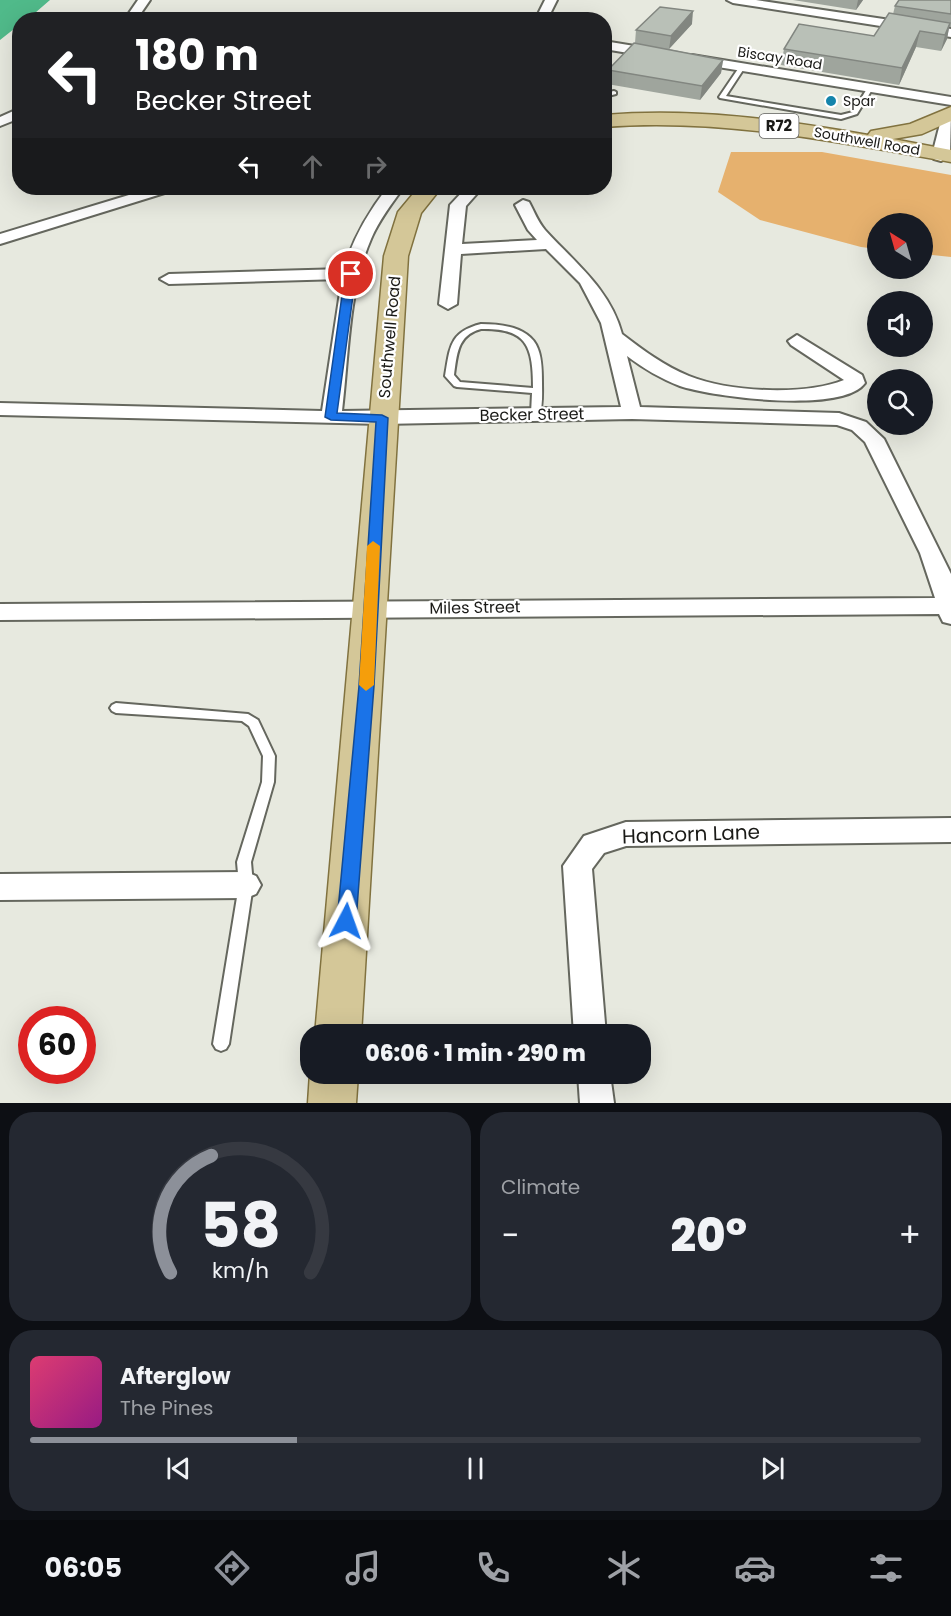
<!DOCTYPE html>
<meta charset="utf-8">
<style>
body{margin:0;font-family:Poppins,sans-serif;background:#242831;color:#f1f3f6;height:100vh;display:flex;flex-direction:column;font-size:22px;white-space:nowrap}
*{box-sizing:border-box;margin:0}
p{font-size:20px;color:#9ea1a6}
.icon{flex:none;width:33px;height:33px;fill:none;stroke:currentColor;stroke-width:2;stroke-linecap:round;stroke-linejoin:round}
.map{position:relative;height:1103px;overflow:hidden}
.panel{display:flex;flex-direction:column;gap:9px;padding:9px;background:#0d0f14;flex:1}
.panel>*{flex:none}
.top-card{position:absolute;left:12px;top:12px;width:600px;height:183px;border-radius:24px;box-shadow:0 6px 24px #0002;background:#202124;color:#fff;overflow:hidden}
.needle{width:39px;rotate:323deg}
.buttons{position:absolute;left:867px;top:213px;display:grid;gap:12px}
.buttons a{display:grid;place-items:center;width:66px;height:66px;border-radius:50%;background:#171b24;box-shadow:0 6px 24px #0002;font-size:30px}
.speed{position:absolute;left:18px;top:1006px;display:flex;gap:12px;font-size:30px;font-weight:700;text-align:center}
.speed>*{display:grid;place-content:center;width:78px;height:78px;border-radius:50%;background:#171b24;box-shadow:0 6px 24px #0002;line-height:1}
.speed .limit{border:9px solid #d22;background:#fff;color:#111}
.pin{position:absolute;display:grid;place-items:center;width:51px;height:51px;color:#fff;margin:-26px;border:3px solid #fff;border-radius:50%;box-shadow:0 2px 6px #0007}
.me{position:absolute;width:66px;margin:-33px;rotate:4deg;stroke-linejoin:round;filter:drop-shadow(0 0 4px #0008)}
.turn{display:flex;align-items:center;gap:21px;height:126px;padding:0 24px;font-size:27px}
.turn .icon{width:78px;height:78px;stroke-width:2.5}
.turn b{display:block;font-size:42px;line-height:51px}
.lanes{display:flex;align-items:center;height:57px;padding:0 24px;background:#0003;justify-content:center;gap:30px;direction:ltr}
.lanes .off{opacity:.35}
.big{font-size:45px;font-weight:800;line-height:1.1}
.panel .card{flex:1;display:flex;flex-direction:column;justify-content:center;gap:9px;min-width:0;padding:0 21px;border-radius:24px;background:#242831}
.panel .dial{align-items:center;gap:0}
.dial svg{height:156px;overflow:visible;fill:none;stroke:#363941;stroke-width:7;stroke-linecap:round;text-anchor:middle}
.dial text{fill:#f1f3f6;stroke:none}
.song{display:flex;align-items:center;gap:18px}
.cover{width:72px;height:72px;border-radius:9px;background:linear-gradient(135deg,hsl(340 70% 55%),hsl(310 70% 35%))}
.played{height:6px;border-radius:3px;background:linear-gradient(90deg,#8c9099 30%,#363941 30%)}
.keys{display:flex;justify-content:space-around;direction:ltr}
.heat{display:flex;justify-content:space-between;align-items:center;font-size:33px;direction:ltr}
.panel .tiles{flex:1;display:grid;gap:9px;grid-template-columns:1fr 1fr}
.card:last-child{grid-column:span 2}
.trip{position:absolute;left:300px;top:1024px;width:351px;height:60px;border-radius:24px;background:#171b24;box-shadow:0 6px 24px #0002;font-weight:800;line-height:60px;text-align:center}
.tab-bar{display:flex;height:96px;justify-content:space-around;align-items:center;background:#090b0e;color:#9ea1a6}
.tab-bar .icon{width:42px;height:42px}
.tab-bar .current{color:#8c9099}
.tab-bar b{font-size:27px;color:#f1f3f6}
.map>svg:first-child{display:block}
</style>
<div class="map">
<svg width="951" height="1103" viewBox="0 0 951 1103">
<rect width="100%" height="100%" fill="#e7e9df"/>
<!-- green -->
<polygon fill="#e6b16e" points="731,152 822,152 951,175 951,257 923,254 922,224 878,224 877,249 861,247 760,220 718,192"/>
<!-- water -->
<polygon fill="#50ba8a" points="0,0 50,0 28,19 20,20 19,25 0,40"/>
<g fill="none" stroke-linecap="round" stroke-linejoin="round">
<defs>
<g id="service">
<polygon points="742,65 745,67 726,96 841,115 853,112 868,87 873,88 857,114 841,119 720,98 719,97 740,66"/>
<polygon points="614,91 616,92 616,94 604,97 604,93"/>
<path d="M481,324c20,0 49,3 57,25 4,10 4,23 4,34 0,10 1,23 -3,33h-6l-2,-2 1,-21 -75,-6 -3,-1 -9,-10c5,-28 4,-44 36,-52zM481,329c46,-1 52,17 52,59l-73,-6 -6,-7c3,-20 3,-40 27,-46z"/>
<polygon points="116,703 248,714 258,720 275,756 274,782 251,862 253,885 229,1044 226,1049 221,1051 216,1049 213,1044 239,885 237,862 262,782 263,756 249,726 242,721 116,713 112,711 110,708 112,705"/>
</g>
<g id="minor">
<polygon points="138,0 150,0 139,16 142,20 129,20 127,16"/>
<polygon points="545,0 557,0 547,20 535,20"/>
<polygon points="727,0 756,0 951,29 951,37 733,3"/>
<polygon points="604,41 659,50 665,54 659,58 604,49"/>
<polygon points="692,55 951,97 951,105 687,62 687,56"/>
<polygon points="20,108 20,118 0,126 0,117"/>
<polygon points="152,188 174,188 171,191 0,244 0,234"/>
<path d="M387,188h16c-12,17 -24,32 -32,51 -23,53 -22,115 -29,172l279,-4 -20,-84 -21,-40 -34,-34 -85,5 -4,50 -9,5 -9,-5 11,-99 16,-17h16l-16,18 -4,38 75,-4 -9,-10 -13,-25 8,-5 6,2c5,9 9,20 16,28 30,33 65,59 77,104 21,16 42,32 67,42 40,16 115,20 155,4l-53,-35 -3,-4 9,-6 65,40 3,8c-22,31 -153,14 -185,3 -19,-7 -37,-18 -53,-30l13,51 199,6 27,9 18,17 67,135v50l-8,-2 -4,-8 -939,6v-16l935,-6 -15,-45 -55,-111 -13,-12 -15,-5 -205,-6 -250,5 -382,-9v-12l322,8 20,-132 -173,5 -9,-5 9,-5 175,-5c9,-31 24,-56 43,-81z"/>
<polygon points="951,818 951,842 626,846 604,853 592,869 606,1035 574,1035 563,866 584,836 626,822"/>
<polygon points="246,872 256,876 261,885 256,894 246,898 0,900 0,874"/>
<polygon points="578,1074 610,1074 614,1103 580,1103"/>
</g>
<polygon id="tertiary" points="951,111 950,155 941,161 934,159 932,155 942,116"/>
<g id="primary">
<path d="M951,107v14l-29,13 -29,5 58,11v12c-116,-20 -228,-44 -347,-35v-12c90,-7 176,4 264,20l3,-4 39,-7z"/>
<polygon points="418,188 441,188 421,213 408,256 361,1035 315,1035 384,256 398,212"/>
<polygon points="310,1073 358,1074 356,1103 308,1103"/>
</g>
</defs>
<!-- service casing -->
<use href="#service" stroke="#65675e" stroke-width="4"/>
<!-- minor casing -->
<use href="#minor" stroke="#65675e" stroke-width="4"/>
<!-- tertiary casing -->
<use href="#tertiary" stroke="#65675e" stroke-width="4"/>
<!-- primary casing -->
<use href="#primary" stroke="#81723f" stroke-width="3"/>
<!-- service -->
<use href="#service" fill="#fff" fill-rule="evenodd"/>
<!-- minor -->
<use href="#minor" fill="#fff" fill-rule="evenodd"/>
<!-- tertiary -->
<use href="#tertiary" fill="#fff" fill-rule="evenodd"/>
<!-- primary -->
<use href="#primary" fill="#d4c798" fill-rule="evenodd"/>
</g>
<!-- wall -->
<g fill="#9fa59d">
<polygon points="793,0 863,0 856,10"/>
<polygon points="951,0 951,27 949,27 947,39 941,51 916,47 899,85 781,65 784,49 874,36 893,14 895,6"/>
<polygon points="692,24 669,49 723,60 721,73 700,100 607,84 608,70 635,43 636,30"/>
</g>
<!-- shaded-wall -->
<g fill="#828680">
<polygon points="858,0 863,0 856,10"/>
<polygon points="693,11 692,24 669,49 671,36"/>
<polygon points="950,23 947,39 941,51 945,35"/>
<polygon points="920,31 916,47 899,85 902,68"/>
<polygon points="723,60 721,73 700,100 702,86"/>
</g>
<!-- building -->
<g fill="#b9c0b7" stroke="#828680" stroke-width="1.5">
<polygon points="899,0 951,0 951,14 895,6"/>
<polygon points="660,7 693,11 671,36 636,30"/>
<polygon points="889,13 950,23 945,35 920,31 902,68 784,49 799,24 874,36"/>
<polygon points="634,43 723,60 702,86 608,70"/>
</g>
<!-- route -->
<polygon fill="#1a73e8" stroke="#114b97" stroke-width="1.5" points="351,271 356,274 337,413 382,415 388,418 374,686 356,921 353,927 346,929 340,927 337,921 359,686 376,422 331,420 325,417 345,274"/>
<!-- slow -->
<polygon fill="#f59e0b" points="373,541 380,546 374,685 366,691 359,685 367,546"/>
<!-- markers -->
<circle fill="#1484ab" stroke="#fff" stroke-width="2" cx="831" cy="101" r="6"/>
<g text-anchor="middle" stroke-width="4.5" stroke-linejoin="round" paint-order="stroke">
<!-- far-street labels -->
<g font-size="14" fill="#1a1a17" stroke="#fff">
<text transform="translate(780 58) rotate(9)" y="5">Biscay Road</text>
<text transform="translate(867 141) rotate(10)" y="5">Southwell Road</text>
</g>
<!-- far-poi labels -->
<g font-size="14" fill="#1a1a17" stroke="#fff" text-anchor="start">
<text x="843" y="106">Spar</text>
</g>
<!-- shield labels -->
<rect fill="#fff" stroke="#5f5f5d" stroke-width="1.5" x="759.5" y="114" width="39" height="24" rx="4.5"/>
<g font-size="15" font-weight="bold" fill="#1a1a17">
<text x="779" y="131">R72</text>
</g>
<!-- street labels -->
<g font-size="16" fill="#1a1a17" stroke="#fff">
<text transform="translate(389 337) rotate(-85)" y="6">Southwell Road</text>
<text transform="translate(532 414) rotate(-1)" y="6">Becker Street</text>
<text transform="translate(475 607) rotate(-1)" y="6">Miles Street</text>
</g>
<!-- near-street labels -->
<g font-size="20" fill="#1a1a17" stroke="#fff">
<text transform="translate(691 834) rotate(-2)" y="7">Hancorn Lane</text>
</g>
</g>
</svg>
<div class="buttons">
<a><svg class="needle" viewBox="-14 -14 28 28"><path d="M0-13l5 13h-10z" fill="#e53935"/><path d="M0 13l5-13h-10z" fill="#9ea1a6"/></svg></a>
<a><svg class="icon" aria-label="sound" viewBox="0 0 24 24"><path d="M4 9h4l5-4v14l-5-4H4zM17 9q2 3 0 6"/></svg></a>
<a><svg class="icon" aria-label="search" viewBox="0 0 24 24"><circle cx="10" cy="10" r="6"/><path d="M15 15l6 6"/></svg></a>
</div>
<div class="speed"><div class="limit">60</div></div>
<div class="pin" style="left:351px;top:274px;background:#d93025"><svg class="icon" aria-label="arrive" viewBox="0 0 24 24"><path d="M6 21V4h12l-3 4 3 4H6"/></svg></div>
<svg class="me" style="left:346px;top:921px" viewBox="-20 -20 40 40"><path d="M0-17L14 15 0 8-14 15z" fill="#1a73e8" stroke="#fff" stroke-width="4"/></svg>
<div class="trip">06:06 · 1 min · 290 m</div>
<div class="top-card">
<div class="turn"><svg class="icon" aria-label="left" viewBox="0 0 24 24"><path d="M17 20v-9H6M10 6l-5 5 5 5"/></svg><div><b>180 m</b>Becker Street</div></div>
<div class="lanes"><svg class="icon" aria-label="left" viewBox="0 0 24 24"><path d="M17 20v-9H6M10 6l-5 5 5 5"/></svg><svg class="icon off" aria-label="ahead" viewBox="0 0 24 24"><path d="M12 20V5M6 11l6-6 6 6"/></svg><svg class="icon off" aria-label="right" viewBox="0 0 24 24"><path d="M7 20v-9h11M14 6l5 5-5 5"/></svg></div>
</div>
</div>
<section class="panel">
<div class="tiles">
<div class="card dial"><svg viewBox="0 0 100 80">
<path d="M14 69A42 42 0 1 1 86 69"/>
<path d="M14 69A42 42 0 0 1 35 9" stroke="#8c9099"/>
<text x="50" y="56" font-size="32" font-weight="700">58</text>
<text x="50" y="72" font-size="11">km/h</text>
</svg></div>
<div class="card"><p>Climate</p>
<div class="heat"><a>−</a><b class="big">20°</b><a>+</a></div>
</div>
<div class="card">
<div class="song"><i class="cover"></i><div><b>Afterglow</b><p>The Pines</p></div></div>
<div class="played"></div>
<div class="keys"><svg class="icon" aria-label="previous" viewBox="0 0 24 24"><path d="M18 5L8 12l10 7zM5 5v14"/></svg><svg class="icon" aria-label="pause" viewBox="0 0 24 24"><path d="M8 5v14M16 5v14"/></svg><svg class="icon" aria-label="next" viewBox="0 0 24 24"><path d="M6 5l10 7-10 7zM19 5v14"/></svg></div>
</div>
</div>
</section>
<nav class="tab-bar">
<b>06:05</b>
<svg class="icon current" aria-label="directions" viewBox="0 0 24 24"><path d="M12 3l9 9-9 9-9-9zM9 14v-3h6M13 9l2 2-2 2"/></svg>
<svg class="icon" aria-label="music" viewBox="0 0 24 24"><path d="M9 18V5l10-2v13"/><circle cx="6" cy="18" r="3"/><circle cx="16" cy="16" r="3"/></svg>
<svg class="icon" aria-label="phone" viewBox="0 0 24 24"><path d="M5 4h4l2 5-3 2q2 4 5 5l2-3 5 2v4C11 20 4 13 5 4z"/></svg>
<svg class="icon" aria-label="climate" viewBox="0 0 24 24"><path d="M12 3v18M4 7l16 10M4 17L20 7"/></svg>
<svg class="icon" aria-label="car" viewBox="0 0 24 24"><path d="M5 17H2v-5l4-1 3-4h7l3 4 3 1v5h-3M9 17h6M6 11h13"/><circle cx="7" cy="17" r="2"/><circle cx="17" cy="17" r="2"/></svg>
<svg class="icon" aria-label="filters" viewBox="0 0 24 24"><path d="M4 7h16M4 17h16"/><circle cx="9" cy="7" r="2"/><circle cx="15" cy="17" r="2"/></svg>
</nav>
